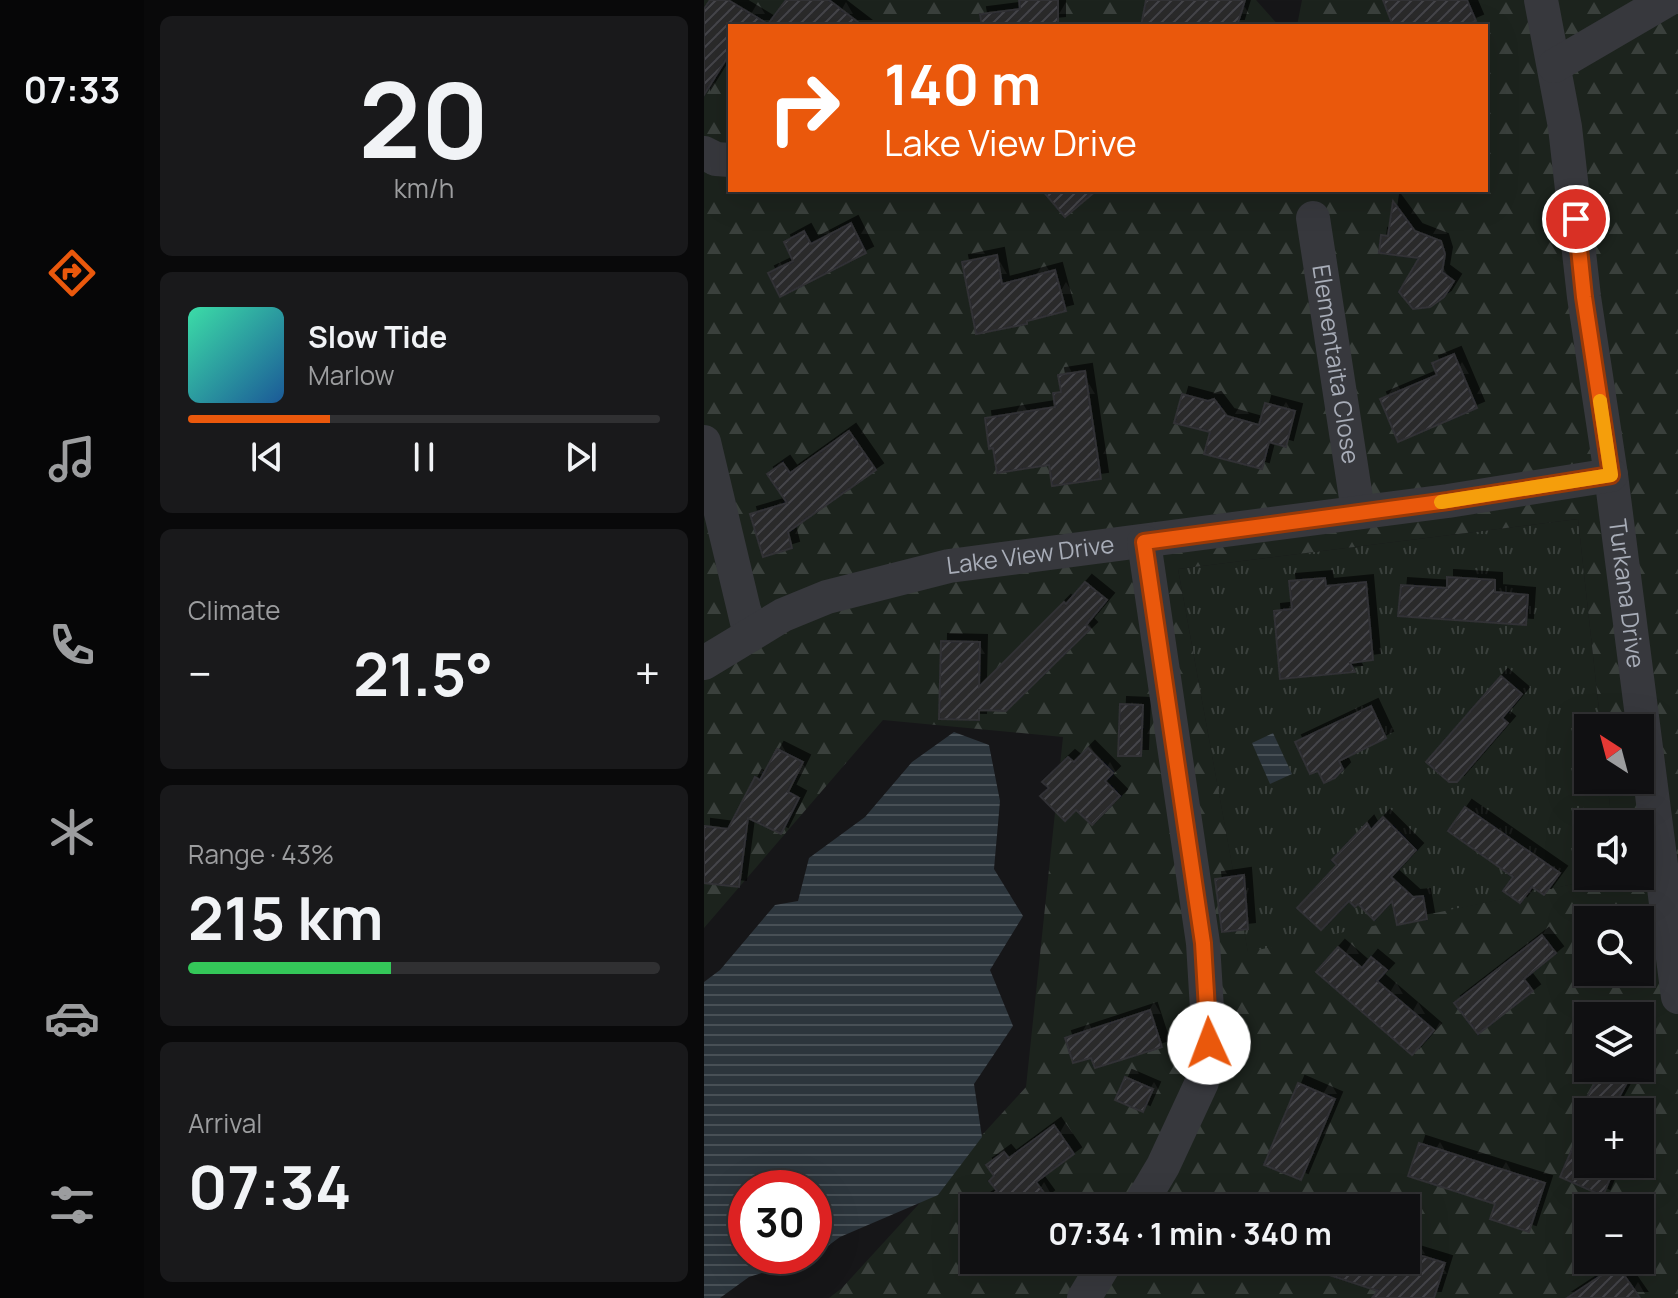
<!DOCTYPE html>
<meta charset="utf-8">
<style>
body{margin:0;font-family:Manrope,sans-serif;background:#19191b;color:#f1f3f6;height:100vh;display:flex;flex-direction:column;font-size:30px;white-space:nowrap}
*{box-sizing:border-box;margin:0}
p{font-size:26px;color:#9c9d9f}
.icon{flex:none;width:44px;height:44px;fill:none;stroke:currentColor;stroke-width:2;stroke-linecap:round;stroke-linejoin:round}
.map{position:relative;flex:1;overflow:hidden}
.details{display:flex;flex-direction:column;gap:16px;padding:16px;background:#09090a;width:560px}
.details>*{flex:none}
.hud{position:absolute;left:24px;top:24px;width:760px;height:168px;border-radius:0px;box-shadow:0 8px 32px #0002,0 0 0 2px #303032;background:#ea580c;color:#fff;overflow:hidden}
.needle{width:52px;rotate:324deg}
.fabs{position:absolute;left:870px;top:714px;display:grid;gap:16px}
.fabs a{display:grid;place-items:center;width:80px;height:80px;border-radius:0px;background:#101012;box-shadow:0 8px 32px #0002,0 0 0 2px #303032;font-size:40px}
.speed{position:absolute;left:24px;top:1170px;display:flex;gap:16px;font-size:40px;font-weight:700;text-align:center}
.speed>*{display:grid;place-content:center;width:104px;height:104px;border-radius:50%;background:#101012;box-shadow:0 8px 32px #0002,0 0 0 2px #303032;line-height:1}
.speed .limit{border:12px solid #d22;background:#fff;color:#111}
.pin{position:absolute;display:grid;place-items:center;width:68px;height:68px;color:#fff;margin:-34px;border:4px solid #fff;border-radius:50%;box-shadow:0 2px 8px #0007}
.me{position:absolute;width:88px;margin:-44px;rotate:358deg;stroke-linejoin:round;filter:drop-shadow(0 0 6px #0008)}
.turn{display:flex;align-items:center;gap:28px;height:168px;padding:0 24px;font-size:36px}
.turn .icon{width:104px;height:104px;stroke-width:2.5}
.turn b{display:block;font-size:56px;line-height:68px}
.big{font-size:60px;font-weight:700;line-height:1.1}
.details .card{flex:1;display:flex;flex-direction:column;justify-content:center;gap:12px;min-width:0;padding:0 28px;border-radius:12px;background:#19191b}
.details .dial{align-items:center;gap:0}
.dial b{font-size:104px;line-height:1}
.song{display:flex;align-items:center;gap:24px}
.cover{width:96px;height:96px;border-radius:12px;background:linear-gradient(135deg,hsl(160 70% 55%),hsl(210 70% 35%))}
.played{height:8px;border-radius:4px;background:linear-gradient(90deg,#ea580c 30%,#303032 30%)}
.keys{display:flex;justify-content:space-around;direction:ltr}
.heat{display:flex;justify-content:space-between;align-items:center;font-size:44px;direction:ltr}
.charge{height:12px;border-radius:6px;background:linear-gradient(90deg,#34c759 43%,#303032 0)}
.trip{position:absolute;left:256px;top:1194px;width:460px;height:80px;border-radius:0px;background:#101012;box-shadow:0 8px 32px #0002,0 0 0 2px #303032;font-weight:700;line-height:80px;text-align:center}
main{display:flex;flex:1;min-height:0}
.tab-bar{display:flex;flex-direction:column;width:144px;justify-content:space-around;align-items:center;background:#060607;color:#9c9d9f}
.tab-bar .icon{width:56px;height:56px}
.tab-bar .selected{color:#ea580c}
.tab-bar b{font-size:36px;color:#f1f3f6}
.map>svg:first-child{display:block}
</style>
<main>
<nav class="tab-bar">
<b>07:33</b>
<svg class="icon selected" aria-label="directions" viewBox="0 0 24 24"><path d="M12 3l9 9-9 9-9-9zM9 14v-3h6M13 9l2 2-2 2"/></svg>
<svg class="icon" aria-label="music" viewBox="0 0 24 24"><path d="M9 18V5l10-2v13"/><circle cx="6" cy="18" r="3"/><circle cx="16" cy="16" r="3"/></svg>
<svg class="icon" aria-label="phone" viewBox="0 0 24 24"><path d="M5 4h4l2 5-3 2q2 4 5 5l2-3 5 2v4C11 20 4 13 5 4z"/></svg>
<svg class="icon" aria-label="climate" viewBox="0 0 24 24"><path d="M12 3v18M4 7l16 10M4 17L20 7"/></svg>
<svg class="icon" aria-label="car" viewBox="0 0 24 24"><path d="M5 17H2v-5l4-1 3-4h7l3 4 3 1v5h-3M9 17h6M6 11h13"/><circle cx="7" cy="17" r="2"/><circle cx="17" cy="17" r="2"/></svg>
<svg class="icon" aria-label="filters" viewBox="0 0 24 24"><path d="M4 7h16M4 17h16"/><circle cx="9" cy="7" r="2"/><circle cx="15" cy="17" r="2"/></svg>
</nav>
<section class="details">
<div class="card dial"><b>20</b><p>km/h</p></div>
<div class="card">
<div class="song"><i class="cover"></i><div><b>Slow Tide</b><p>Marlow</p></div></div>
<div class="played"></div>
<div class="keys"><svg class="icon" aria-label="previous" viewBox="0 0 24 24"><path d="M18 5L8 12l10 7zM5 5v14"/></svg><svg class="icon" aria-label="pause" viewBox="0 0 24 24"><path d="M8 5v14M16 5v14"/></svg><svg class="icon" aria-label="next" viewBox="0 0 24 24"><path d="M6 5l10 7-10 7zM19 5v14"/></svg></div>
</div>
<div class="card"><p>Climate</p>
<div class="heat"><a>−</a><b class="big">21.5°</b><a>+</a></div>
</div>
<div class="card"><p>Range · 43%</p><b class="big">215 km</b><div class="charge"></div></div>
<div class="card"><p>Arrival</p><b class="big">07:34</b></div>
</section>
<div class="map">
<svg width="974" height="1298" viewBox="0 0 974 1298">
<defs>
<pattern id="grass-tufts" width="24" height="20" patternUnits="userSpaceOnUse" patternTransform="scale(2)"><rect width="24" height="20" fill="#1c231d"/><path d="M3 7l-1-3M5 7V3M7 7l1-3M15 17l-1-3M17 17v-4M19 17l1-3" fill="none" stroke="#3a403c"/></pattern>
<pattern id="forest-firs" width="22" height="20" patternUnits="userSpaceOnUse" patternTransform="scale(2)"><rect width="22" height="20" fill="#1c231d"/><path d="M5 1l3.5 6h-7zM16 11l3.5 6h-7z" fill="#3a403c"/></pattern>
<pattern id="water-rules" width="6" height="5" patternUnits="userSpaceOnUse" patternTransform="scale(2)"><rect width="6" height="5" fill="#2c353c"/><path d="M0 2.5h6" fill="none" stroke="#485056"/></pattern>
<pattern id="building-hatch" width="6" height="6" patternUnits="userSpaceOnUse" patternTransform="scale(2)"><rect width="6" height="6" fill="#29292c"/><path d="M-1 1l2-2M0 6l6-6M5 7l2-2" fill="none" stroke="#454548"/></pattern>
<filter id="shadow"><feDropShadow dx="7" dy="-7" stdDeviation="0" flood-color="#0009"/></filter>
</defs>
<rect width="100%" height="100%" fill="#161618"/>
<!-- grass -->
<polygon fill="url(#grass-tufts)" points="874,519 897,728 884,728 884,780 903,780 908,824 884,824 884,876 908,876 544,953 474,569"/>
<!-- forest -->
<path fill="url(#forest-firs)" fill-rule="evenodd" d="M0,0h552l23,26h-549v164h756v-164h-189l5,-26h376v1298h-849l13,-10 184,-201 37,-350 -180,-17 -179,208zM874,519l23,209h39v52h-33l5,44h28v52h-28l-364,76 -70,-383zM884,920h52v52h-52zM884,1016h52v52h-52zM884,1112h52v52h-52zM270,1208h432v52h-432zM884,1208h52v52h-52z"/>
<!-- water -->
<g fill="url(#water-rules)">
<polygon points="250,732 285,745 296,801 290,869 319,916 286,970 309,1026 270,1084 278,1137 234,1195 136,1237 110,1256 110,1188 42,1188 42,1256 110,1256 45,1277 16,1298 0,1298 0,982 16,970 71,905 94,901 105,858 161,817 208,762"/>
<polygon points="569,733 588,774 566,784 548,743"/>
</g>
<!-- building -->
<g fill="url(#building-hatch)" stroke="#303034" stroke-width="2" filter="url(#shadow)">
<polygon points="6,0 24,0 64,24 82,0 125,0 159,26 26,26 26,53 0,95 0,9"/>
<polygon points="315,0 354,0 354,23 323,26 278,26 276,14 316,9"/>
<polygon points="442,0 541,0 533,26 437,26"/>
<polygon points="679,0 763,0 772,21 760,26 689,26"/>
<polygon points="338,190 393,190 361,217"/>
<polygon points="689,201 711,231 737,241 741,254 738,272 750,281 740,297 726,307 709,309 695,292 715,258 675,253 677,235 684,236"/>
<polygon points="147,223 162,253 76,297 64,273 89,261 80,242 100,231 107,244"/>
<polygon points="293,255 298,284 351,270 362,311 323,321 323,324 272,334 258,262"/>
<polygon points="750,354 773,408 694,442 676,399 733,375 728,363"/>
<polygon points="381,371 397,479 348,486 345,465 293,473 289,448 285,449 281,418 351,407 349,393 357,392 354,375"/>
<polygon points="478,394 504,401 510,399 523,416 555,425 561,403 591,411 582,447 565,442 558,469 500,454 506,432 470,423"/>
<polygon points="145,431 172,470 84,532 88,548 59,557 46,514 83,503 63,474 79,463 86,473"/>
<polygon points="743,577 791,580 791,592 824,595 822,625 694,616 697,585 743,588"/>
<polygon points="621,578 622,586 662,582 669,660 646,663 651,672 576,679 570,611 588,609 585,581"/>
<polygon points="381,582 403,600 382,625 386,629 302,711 275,710 275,720 235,719 237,641 276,642 275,687 360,602 362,604"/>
<polygon points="797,676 818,694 798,718 804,723 753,782 745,782 722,762"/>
<polygon points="416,704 439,705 437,756 414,756"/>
<polygon points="667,706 682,738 635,761 639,769 631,778 620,783 614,771 606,774 591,742"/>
<polygon points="384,748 409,773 401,781 416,796 388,825 372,810 361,821 336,796 345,788 338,782 364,757 370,762"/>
<polygon points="73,749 99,762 84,792 95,798 77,834 44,818 35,887 0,883 0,826 24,829 51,777 56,780"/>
<polygon points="761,807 856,873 840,895 828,887 816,903 799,891 809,877 744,831"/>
<polygon points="679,817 712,850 687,877 709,897 719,896 723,919 693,925 688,901 670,920 654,904 651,907 645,901 617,930 593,908 633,865 628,860 663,823 667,830"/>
<polygon points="540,875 544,929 518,932 511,879"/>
<polygon points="838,935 852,953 820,979 829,991 774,1034 750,1003"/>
<polygon points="634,947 658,968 667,957 683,970 673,981 730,1030 708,1055 612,972"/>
<polygon points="446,1010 458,1047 391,1068 387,1058 369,1063 361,1038"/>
<polygon points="899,1068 931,1068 907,1112 884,1112 884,1164 912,1164 899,1196 856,1177 884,1112 875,1112"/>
<polygon points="421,1077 449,1089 439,1112 411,1100"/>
<polygon points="594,1083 631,1099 597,1180 560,1165"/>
<polygon points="350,1125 370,1154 332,1182 343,1197 328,1208 267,1208 293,1191 285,1181 290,1176 282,1165 300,1152 305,1158"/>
<polygon points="715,1143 841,1183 825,1232 786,1219 791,1204 704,1176"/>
<polygon points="702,1251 741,1263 730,1298 668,1298 674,1291 592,1264 592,1260 702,1260"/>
<polygon points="913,1265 936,1298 863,1298"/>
</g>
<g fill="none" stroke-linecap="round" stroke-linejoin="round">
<!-- minor -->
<g stroke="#37383d" stroke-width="34">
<path id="s1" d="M837,0l24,127 19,170 27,178 67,522"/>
<polyline points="850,66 963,0"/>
<polyline points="0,153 12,159 26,160"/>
<path id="s2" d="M609,218l45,293"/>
<polyline points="0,442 46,635"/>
<path id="s3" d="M0,663l79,-48 44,-18 122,-31 499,-65 163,-26"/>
<polyline points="434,1208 459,1166 498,1082 505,1043 499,943 440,542"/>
<polyline points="380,1298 403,1260"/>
</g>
</g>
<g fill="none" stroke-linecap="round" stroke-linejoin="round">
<defs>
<polyline id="route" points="505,1043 499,943 440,542 744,501 907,475 880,297 872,219"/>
</defs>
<!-- route casing -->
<use href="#route" stroke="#983908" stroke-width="20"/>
<!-- route -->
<use href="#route" stroke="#ea580c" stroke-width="14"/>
<!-- slow -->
<polyline stroke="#f59e0b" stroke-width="14" points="737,502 907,475 896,401"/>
</g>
<g text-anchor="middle" stroke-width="8" stroke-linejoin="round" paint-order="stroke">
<!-- street labels -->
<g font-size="24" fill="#a8adb8" stroke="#111113">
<text dy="8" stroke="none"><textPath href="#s2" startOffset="148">Elementaita Close</textPath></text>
<text dy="8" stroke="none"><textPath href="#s3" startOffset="348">Lake View Drive</textPath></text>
<text dy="8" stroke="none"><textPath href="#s1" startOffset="600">Turkana Drive</textPath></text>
</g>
</g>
</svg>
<div class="fabs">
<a><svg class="needle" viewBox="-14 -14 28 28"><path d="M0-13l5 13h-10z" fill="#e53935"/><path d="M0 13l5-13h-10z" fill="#9c9d9f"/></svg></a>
<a><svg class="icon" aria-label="sound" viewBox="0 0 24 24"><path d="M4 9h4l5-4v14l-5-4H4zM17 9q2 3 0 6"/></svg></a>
<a><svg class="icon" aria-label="search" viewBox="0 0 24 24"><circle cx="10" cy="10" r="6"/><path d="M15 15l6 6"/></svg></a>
<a><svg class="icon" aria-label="layers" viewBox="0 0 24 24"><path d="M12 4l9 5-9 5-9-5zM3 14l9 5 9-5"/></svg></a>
<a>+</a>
<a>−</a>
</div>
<div class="speed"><div class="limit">30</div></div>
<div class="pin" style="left:872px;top:219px;background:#d93025"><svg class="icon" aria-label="arrive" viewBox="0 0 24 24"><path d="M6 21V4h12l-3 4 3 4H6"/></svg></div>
<svg class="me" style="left:505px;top:1043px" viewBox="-20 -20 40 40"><circle r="19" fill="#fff"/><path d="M0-13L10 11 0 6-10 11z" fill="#ea580c"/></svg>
<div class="trip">07:34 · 1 min · 340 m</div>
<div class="hud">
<div class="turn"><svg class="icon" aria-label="right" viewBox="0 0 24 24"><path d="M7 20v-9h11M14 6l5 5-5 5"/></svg><div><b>140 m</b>Lake View Drive</div></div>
</div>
</div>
</main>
